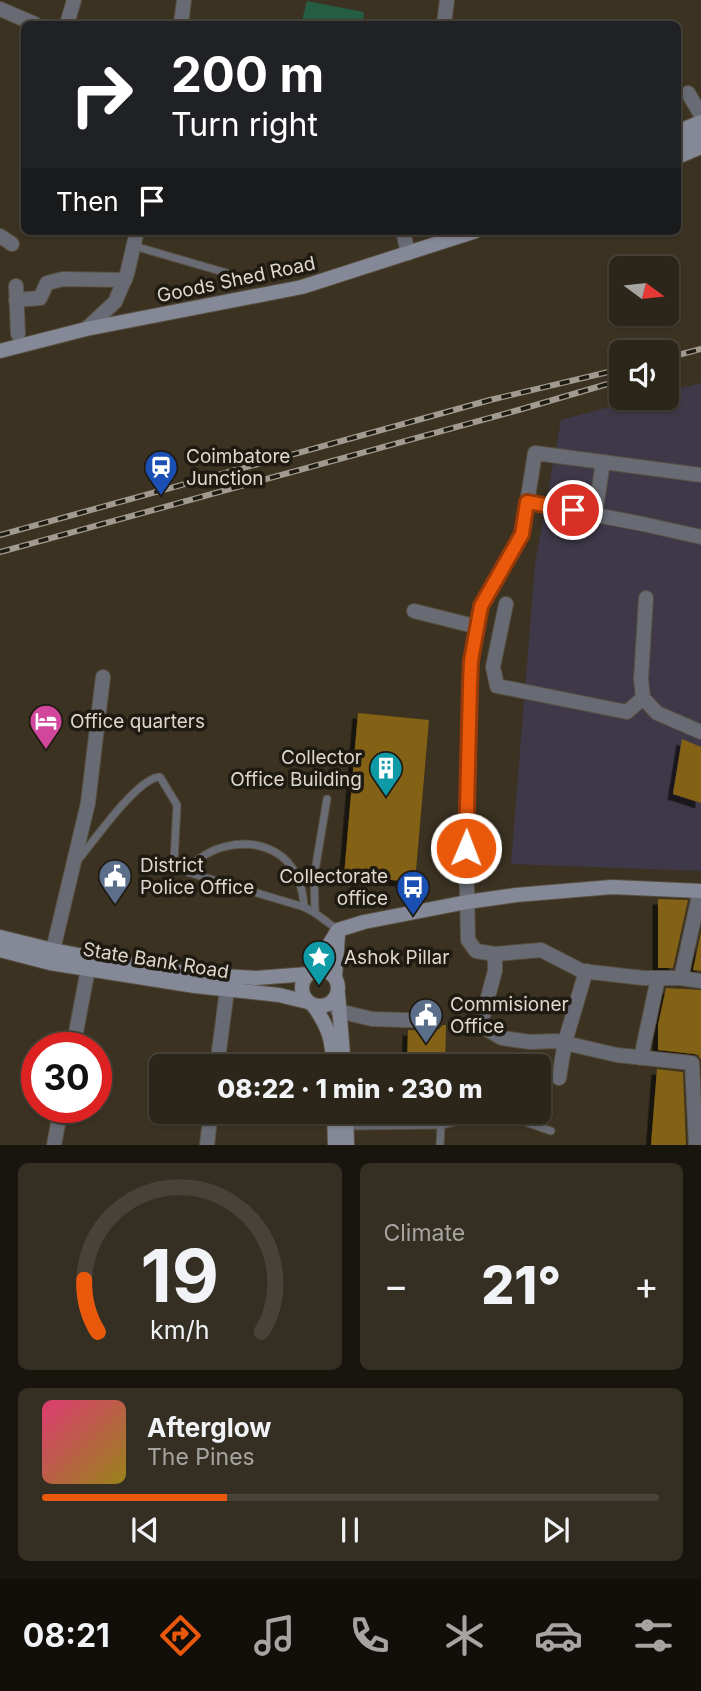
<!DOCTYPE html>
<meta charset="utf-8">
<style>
body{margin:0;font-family:Inter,sans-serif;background:#342e23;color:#f1f3f6;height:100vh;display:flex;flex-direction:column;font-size:26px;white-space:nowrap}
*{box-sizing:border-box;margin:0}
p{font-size:23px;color:#a6a5a2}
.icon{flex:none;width:38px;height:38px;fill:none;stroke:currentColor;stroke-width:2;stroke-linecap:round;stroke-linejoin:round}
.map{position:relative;height:1145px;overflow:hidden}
.sheet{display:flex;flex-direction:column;gap:18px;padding:18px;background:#18150e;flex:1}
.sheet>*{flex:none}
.banner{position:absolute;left:21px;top:21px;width:660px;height:214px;border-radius:10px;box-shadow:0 2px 5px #0004,0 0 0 2px #484339;background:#202124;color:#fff;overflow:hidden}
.needle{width:46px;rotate:105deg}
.controls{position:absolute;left:609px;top:256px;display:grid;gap:14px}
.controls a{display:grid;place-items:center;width:70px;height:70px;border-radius:10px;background:#2c261a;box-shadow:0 2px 5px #0004,0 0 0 2px #484339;font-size:35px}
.speed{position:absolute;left:21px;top:1032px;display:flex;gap:14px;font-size:35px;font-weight:700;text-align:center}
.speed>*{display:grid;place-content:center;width:91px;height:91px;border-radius:50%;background:#2c261a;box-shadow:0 2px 5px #0004,0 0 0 2px #484339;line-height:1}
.speed .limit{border:10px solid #d22;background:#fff;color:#111}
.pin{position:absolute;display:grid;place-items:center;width:60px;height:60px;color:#fff;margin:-30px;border:4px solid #fff;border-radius:50%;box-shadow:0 2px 7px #0007}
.me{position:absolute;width:77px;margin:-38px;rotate:1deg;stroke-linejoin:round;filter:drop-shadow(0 0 5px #0008)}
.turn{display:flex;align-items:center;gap:24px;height:147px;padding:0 35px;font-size:32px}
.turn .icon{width:91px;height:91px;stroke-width:2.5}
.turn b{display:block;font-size:49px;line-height:60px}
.then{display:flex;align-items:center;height:66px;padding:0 35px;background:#0003;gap:14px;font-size:26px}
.big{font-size:52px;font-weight:800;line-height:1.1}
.sheet .tile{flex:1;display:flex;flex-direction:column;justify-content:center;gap:10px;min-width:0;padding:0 24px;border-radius:10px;background:#342e23}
.sheet .dial{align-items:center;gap:0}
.dial svg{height:182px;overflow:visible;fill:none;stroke:#484339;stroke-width:7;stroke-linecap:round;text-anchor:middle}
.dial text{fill:#f1f3f6;stroke:none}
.song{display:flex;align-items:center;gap:21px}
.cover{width:84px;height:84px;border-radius:10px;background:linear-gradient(135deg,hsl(340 70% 55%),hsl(50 70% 35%))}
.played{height:7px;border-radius:4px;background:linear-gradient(90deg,#ea580c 30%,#484339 30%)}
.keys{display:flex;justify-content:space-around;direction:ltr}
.heat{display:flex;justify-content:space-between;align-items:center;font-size:38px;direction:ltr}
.sheet .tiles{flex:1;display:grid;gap:18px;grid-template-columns:1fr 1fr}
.tile:last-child{grid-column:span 2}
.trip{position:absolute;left:149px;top:1054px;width:402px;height:70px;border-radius:10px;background:#2c261a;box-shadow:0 2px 5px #0004,0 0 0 2px #484339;font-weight:800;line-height:70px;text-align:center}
.tabs{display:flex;height:112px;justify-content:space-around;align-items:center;background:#120f0a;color:#a6a5a2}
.tabs .icon{width:49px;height:49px}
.tabs .selected{color:#ea580c}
.tabs b{font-size:32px;color:#f1f3f6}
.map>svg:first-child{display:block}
</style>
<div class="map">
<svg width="701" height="1145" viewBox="0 0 701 1145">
<defs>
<filter id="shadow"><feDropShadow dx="-5.5" dy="5.5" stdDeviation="0" flood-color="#0009"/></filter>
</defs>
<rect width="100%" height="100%" fill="#3b3222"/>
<!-- commercial -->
<polygon fill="#3e3849" points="701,383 701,871 511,864 535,564 561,420 646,397 667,397 667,392"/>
<!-- green -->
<polygon fill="#255d42" points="307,1 364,12 363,24 301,24"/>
<!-- building -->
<g fill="#836214" filter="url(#shadow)">
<polygon points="358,713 429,720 415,882 344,876"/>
<polygon points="682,739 701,747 701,803 673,794"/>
<polygon points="658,899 688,900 673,968 658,968"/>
<polygon points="701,932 701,971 693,970"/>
<polygon points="666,988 701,990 701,1060 698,1055 694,1054 658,1050 658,1025"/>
<polygon points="443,1025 446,1025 445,1066 407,1066 408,1030 434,1031 439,1029"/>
<polygon points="657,1069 683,1072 686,1145 651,1145"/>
</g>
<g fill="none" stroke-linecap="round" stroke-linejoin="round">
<defs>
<g id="service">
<polyline points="134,246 244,278"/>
<path d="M78,860c16,-19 60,-83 82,-83l17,28 -3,56 1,5 5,4 124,37 11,6 23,17"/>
<path d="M187,871c19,-25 59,-35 88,-19 20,11 28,34 29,55"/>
<polyline points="315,913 314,877 327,799"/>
<polyline points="347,1126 441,1125 497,1112 551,1131"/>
<polyline points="440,1145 441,1125"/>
</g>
<g id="minor">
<polyline points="0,9 35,24"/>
<polyline points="67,24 74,0"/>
<polyline points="444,24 447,0"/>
<polyline points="688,93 701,115"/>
<polyline points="403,231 408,253"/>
<polyline points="0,236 12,244"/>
<polyline points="16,286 18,334"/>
<polyline points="16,300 40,298 47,283 63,279 125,280"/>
<polyline points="527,502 643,524 701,537"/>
<polyline points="595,515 603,462"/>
<polyline points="646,598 641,679 643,698 657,713 701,732"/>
<polyline points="506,604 493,667 497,686 627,712 643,698"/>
<polyline points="414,611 478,627"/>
<polyline points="53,950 88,803 103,677"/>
<polyline points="495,954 541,950 582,971 643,978 681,978 701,981"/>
<polyline points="681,978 700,891"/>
<polyline points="338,1011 372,1019 434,1021"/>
<polyline points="73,1048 88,969"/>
<polyline points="641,1058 658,978"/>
<polyline points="217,1066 227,990"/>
<polyline points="559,1078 565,1042 586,971"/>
<polyline points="54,1145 61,1108"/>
<polyline points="207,1145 211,1111"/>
<polyline points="696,1145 692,1063 617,1055 556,1041 530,1042 502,1038 485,1028 481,1023 495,971 495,954 476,951 468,940 466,848 471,661 481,606 522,534 535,453 701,475"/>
</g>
<g id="tertiary">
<polyline points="181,24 184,0"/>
<polyline points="86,329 115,302 127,274 137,231"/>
</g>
<g id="secondary">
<polyline points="677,132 701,122"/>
<polyline points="677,146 701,136"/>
<polyline points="677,157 701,147"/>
<polyline points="0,351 86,329 302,287 476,231"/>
<polyline points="0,937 53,950 125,964 190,974 256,978 308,974"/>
<polyline points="0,950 50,963 195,986 279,995 308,1002"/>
<circle cx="320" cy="988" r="18"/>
<polyline points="313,971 338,930 364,922 467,902 516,895 612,887 701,891"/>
<polyline points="335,977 338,935"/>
<polyline points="338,994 344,1066"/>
<path d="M313,1005c15,21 20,35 20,61"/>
<polyline points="334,1111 335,1145"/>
<polyline points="346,1111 347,1145"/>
</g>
</defs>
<!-- service casing -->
<use href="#service" stroke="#585041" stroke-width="9"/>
<!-- minor casing -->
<use href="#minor" stroke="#585041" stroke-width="16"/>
<!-- tertiary casing -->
<use href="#tertiary" stroke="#585041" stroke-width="16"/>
<!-- secondary casing -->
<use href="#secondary" stroke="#585041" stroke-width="16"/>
<!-- service -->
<use href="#service" stroke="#686b73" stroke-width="7"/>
<!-- minor -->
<use href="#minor" stroke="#686b73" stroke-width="14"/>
<!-- tertiary -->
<use href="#tertiary" stroke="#686b73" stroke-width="14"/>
<!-- secondary -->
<use href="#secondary" stroke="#858997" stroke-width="14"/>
<defs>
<g id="rail">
<polyline points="667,358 701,349"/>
<polyline points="0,535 490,400 621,369"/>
<polyline points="0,552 522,409 621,380"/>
</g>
</defs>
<!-- rail casing -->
<use href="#rail" stroke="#a19a8e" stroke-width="6"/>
<!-- rail -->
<use href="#rail" stroke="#1f1b13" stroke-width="3.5" stroke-dasharray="10" stroke-linecap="butt"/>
</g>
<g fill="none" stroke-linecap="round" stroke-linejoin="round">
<defs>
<polyline id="route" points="466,848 470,686 471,661 474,644 481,606 522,534 527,502 573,510"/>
</defs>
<!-- route casing -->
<use href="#route" stroke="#983908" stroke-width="18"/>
<!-- route -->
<use href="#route" stroke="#ea580c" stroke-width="12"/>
</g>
<!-- icons -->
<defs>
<symbol id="station-pin" viewBox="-11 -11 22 30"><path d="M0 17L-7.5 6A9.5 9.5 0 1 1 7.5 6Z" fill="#1a4fb4" stroke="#1f1b13"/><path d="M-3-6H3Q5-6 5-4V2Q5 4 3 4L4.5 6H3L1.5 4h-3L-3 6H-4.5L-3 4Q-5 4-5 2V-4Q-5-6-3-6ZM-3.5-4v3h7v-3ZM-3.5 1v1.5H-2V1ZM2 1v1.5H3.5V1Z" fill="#fff"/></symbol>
<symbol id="hotel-pin" viewBox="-11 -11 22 30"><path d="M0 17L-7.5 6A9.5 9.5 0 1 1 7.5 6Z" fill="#d1479c" stroke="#1f1b13"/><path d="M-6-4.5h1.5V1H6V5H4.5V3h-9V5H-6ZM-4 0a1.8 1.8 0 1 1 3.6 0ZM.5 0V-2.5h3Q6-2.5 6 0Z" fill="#fff"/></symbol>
<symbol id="building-pin" viewBox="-11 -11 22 30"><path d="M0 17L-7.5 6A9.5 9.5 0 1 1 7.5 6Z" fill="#0f9aa8" stroke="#1f1b13"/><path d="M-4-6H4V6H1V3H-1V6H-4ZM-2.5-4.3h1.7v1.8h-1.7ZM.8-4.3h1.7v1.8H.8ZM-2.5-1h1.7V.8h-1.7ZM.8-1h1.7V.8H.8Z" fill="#fff"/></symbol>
<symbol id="civic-pin" viewBox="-11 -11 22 30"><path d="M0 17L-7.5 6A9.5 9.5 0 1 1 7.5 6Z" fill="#5c6f8a" stroke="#1f1b13"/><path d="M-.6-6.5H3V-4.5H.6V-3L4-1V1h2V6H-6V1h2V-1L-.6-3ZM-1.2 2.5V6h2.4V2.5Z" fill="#fff"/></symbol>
<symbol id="bus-pin" viewBox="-11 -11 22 30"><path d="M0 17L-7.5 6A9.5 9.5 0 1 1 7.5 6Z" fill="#1a4fb4" stroke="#1f1b13"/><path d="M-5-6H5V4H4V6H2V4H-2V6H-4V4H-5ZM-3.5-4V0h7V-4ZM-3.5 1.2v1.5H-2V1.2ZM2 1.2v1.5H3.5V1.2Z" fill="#fff"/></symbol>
<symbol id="sight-pin" viewBox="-11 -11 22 30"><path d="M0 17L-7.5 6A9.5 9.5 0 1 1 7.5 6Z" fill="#0f9aa8" stroke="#1f1b13"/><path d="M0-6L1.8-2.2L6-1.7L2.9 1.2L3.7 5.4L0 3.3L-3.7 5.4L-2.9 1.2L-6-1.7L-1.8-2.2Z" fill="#fff"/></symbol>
</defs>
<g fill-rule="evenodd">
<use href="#station-pin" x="142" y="448" width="38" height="52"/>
<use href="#hotel-pin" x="27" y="702" width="38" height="52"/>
<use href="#building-pin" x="367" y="749" width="38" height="52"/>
<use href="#civic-pin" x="96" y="857" width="38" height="52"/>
<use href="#bus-pin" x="394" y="868" width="38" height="52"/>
<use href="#sight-pin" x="300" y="938" width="38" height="52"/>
<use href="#civic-pin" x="407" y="996" width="38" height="52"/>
</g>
<g text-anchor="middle" stroke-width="7" stroke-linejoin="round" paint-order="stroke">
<!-- street labels -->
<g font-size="19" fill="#ded8ce" stroke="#1f1b13">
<text transform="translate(236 279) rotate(-12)" y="7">Goods Shed Road</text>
<text transform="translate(156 960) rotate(9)" y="7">State Bank Road</text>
</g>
<!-- poi labels -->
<g font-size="19" fill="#ded8ce" stroke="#1f1b13" text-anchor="start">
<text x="186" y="463">Coimbatore<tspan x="186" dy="22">Junction</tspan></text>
<text x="70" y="728">Office quarters</text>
<text x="362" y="764" text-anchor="end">Collector<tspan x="362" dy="22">Office Building</tspan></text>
<text x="140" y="872">District<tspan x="140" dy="22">Police Office</tspan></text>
<text x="388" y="883" text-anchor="end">Collectorate<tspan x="388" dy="22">office</tspan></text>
<text x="344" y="964">Ashok Pillar</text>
<text x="450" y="1011">Commisioner<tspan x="450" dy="22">Office</tspan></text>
</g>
</g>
</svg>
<div class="controls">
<a><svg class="needle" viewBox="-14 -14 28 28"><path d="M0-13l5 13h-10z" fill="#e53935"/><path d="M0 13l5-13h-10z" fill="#a6a5a2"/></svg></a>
<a><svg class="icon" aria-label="sound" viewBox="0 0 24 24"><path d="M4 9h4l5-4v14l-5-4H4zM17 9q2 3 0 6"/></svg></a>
</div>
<div class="speed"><div class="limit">30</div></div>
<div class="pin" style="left:573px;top:510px;background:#d93025"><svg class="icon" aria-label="arrive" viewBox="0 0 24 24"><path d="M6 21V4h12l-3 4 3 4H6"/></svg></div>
<svg class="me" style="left:466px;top:848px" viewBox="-20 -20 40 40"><circle r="17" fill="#ea580c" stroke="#fff" stroke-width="3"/><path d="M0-11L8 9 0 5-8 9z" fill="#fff"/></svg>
<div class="trip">08:22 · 1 min · 230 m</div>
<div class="banner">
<div class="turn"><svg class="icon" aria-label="right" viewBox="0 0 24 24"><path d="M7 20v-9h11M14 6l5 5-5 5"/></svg><div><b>200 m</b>Turn right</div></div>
<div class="then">Then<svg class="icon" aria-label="arrive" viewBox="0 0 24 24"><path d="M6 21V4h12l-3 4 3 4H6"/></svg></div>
</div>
</div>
<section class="sheet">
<div class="tiles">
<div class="tile dial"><svg viewBox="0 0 100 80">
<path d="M14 69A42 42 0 1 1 86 69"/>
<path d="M14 69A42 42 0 0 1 8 46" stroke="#ea580c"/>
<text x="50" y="56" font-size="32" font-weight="700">19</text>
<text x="50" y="72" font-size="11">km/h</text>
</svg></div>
<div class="tile"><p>Climate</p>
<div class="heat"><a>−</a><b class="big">21°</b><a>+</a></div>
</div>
<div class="tile">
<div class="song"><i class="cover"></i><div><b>Afterglow</b><p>The Pines</p></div></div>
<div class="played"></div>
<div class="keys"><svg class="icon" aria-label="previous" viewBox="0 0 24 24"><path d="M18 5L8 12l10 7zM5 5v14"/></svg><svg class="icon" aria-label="pause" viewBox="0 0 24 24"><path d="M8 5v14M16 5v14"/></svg><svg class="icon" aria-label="next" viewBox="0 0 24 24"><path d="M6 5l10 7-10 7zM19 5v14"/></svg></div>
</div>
</div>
</section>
<nav class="tabs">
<b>08:21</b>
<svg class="icon selected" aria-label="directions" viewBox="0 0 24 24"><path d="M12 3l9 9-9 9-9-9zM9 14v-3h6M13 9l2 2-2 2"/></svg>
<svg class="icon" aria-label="music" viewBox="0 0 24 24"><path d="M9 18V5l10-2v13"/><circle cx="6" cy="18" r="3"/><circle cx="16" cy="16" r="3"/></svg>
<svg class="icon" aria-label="phone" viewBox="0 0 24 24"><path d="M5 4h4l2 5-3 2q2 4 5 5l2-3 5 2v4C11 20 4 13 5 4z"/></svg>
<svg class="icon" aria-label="climate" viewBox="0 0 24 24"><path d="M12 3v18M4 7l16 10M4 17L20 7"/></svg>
<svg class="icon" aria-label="car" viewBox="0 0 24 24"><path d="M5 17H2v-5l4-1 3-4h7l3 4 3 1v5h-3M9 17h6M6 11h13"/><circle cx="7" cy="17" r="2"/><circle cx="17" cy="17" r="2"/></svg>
<svg class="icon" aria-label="filters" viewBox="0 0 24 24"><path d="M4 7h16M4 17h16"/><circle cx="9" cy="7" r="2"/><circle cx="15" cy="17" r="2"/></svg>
</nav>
